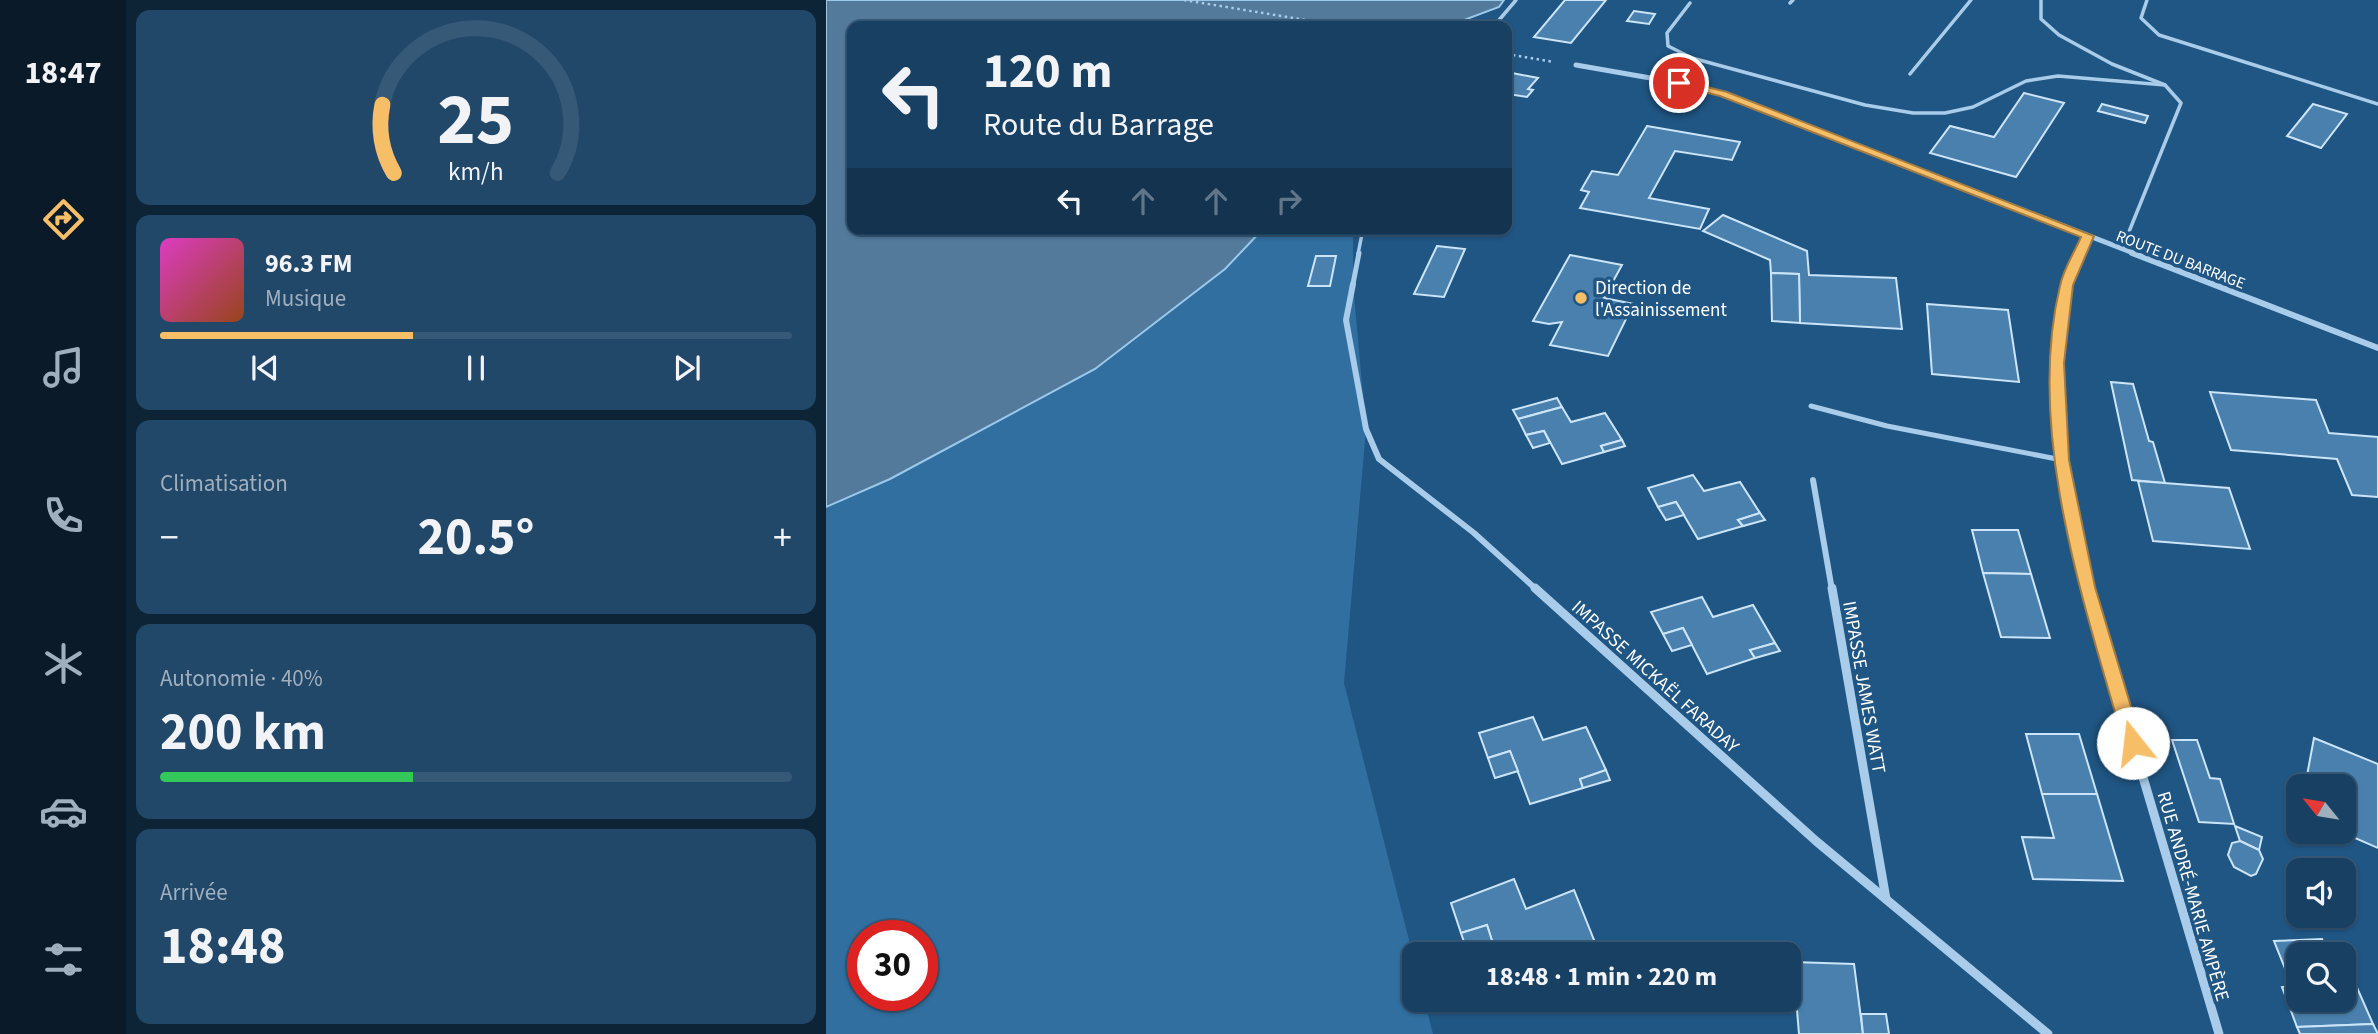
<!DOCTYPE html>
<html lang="fr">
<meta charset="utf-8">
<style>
body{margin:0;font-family:"Source Sans 3",sans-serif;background:#214769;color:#f1f3f6;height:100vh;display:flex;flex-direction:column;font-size:26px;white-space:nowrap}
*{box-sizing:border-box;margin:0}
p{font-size:23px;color:#9fafbe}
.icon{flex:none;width:38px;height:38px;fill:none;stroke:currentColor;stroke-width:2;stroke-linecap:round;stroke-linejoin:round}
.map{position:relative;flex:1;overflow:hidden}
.drawer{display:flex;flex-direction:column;gap:10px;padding:10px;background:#0d2336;width:700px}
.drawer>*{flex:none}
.hud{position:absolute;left:21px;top:21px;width:665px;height:214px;border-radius:14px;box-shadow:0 2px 5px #0004,0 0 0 2px #365978;background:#184063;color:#f1f3f6;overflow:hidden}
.needle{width:46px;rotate:300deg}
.controls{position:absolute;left:1460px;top:774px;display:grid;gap:14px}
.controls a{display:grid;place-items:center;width:70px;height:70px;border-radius:14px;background:#184063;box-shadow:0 2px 5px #0004,0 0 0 2px #365978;font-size:35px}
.speed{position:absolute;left:21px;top:920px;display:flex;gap:14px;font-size:35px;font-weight:700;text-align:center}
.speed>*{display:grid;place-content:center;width:91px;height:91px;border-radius:50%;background:#184063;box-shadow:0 2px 5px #0004,0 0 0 2px #365978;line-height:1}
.speed .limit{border:10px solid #d22;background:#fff;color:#111}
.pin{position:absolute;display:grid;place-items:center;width:60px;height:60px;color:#fff;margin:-30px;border:4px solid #fff;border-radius:50%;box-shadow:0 2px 7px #0007}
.me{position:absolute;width:77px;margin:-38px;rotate:344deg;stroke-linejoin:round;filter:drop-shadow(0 0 5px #0008)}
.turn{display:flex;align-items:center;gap:24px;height:147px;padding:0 21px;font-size:32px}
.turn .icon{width:91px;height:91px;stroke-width:2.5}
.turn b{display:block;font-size:49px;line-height:60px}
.lanes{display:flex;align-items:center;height:66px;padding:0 21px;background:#0003;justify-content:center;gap:35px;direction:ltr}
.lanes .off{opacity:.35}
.big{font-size:52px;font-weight:700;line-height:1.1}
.drawer .card{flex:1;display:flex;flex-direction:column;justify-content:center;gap:10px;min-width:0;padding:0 24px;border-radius:14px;background:#214769}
.drawer .dial{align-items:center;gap:0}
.dial svg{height:182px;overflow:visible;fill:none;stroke:#365978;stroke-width:7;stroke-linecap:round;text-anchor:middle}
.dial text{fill:#f1f3f6;stroke:none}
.song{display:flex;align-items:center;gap:21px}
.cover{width:84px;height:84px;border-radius:10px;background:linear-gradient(135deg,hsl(310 70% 55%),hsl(20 70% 35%))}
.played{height:7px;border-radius:4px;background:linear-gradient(90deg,#f7be68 40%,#365978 40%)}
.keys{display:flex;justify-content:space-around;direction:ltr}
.heat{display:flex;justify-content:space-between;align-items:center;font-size:38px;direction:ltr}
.charge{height:10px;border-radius:5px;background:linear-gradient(90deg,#34c759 40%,#365978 0)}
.trip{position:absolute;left:576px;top:942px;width:399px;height:70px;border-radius:14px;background:#184063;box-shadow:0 2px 5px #0004,0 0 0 2px #365978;font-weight:700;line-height:70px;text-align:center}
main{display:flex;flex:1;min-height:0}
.tab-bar{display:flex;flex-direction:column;width:126px;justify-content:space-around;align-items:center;background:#0a1a28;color:#9fafbe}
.tab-bar .icon{width:49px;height:49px}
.tab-bar .selected{color:#f7be68}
.tab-bar b{font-size:32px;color:#f1f3f6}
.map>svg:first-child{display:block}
</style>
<main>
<nav class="tab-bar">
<b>18:47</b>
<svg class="icon selected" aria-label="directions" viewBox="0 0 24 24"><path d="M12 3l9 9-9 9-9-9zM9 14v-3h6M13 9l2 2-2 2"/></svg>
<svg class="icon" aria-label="music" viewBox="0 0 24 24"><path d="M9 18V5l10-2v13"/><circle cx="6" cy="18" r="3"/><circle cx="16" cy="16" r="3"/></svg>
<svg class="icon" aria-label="phone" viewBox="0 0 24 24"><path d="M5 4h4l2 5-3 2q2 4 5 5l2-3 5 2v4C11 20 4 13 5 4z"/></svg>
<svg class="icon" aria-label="climate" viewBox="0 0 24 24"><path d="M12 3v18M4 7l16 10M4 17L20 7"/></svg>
<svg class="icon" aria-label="car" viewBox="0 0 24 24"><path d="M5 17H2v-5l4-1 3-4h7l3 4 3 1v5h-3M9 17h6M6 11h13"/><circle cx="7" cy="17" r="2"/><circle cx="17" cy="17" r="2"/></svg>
<svg class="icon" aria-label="filters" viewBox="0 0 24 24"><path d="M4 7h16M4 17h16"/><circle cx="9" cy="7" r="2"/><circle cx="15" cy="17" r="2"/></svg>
</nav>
<section class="drawer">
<div class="card dial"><svg viewBox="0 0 100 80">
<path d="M14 69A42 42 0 1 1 86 69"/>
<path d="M14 69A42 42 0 0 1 9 39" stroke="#f7be68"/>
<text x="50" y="56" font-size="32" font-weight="700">25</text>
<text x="50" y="72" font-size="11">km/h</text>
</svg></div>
<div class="card">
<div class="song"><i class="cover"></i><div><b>96.3 FM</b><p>Musique</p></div></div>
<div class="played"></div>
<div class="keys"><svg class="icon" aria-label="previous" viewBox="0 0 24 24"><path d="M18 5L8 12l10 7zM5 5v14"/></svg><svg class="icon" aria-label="pause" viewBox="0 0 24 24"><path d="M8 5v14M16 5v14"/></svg><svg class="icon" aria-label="next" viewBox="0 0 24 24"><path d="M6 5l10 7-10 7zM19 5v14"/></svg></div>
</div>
<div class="card"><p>Climatisation</p>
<div class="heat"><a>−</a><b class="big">20.5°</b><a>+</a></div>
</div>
<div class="card"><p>Autonomie · 40%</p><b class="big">200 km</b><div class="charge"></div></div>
<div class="card"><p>Arrivée</p><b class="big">18:48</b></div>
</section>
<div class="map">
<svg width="1552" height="1034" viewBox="0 0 1552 1034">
<rect width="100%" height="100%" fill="#205684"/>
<!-- green -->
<path fill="#306fa0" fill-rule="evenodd" d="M437,229h90v55l13,145 -22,254 70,277v39h10l9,35h-607v-527l64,-28 335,-210zM37,936h59v60h-59z"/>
<!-- water -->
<polygon fill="#537a9b" stroke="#9bc9eb" stroke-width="2" points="0,0 678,0 673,7 622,26 26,26 26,229 437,229 399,269 269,369 64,479 0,507"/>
<!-- building -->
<g fill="#4980ad" stroke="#cce4f7" stroke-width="2">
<polygon points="739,0 780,0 745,43 708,37"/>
<polygon points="808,11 829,14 823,24 801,21"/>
<polygon points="366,20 402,26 358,26"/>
<polygon points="681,72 712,78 702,89 707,90 701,97 681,94"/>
<polygon points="1198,93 1238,103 1190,177 1104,153 1124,126 1168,137"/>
<polygon points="1276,104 1322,116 1319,123 1272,111"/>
<polygon points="1487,104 1521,114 1495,148 1461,136"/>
<polygon points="821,126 914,142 906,160 849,151 823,198 883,209 874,229 754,208 763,192 755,190 766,171 792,175"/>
<polygon points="897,215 981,251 983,275 1070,278 1076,329 974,323 973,274 945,273 944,260 877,231"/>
<polygon points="611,246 639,249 618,297 588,294"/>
<polygon points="744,255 796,265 773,307 803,313 782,356 724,345 736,322 723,324 707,321"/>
<polygon points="490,256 510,256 504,286 482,286"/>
<polygon points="945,273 973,274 974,323 946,321"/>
<polygon points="778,298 808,304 803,313 773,307"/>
<polygon points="1101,304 1182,310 1193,382 1106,374"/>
<polygon points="1285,382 1307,384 1323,441 1327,442 1339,483 1306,480"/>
<polygon points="1384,392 1490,400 1503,433 1552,437 1552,497 1526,495 1511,459 1405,450"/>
<polygon points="731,398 736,407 692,419 687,410"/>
<polygon points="736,407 745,422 779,413 796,440 775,446 778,452 736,464 718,431 700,435 692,419"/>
<polygon points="718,431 724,443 707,448 700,435"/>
<polygon points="796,440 799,446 778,452 775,446"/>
<polygon points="867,475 878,491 914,482 934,513 912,520 917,526 872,539 850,502 832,507 822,488"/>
<polygon points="1312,481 1403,488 1424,549 1327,541"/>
<polygon points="850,502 858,515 840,520 832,507"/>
<polygon points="934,513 939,520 917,526 912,520"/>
<polygon points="1146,530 1192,530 1205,574 1157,573"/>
<polygon points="1157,573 1205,574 1224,638 1175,637"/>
<polygon points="876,597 887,617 927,605 949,643 924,650 929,658 881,674 857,628 837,634 825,612"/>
<polygon points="857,628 866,645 846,651 837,634"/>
<polygon points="949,643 954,651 929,658 924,650"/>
<polygon points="707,717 717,740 760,727 780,770 754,779 757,788 704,804 684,751 662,758 653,733"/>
<polygon points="1200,734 1253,734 1271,794 1216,794"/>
<polygon points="1488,738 1552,764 1552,848 1513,831 1517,831 1517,786 1479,786"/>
<polygon points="1346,740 1371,740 1384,778 1394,779 1408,824 1373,822"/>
<polygon points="684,751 692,771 669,778 662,758"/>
<polygon points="780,770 784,780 757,788 754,779"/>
<polygon points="1216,794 1271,794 1297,881 1207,879 1196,837 1228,838"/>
<polygon points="1409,826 1436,837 1433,850 1414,841"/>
<polygon points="1414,841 1433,850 1437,859 1430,874 1425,876 1408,867 1402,855 1406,843"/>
<polygon points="688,879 700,909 748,890 770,945 749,954 670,954 661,925 635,933 625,903"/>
<polygon points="661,925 669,950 659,954 642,954 635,933"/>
<polygon points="1496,939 1502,954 1472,954 1472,999 1517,999 1517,983 1529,983 1547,1024 1471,1027 1456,987 1466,986 1448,941"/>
<polygon points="770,945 774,954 749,954 758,950"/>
<polygon points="967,962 1028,964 1037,1034 973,1034"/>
<polygon points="1035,1014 1060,1014 1063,1034 1037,1034"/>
<polygon points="1547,1024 1552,1034 1474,1034 1471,1027"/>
</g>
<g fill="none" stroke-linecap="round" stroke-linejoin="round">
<!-- path -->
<g stroke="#a8cce9" stroke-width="2.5" stroke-dasharray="2.5 3.5" stroke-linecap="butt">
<polyline points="358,0 516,26"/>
<polyline points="681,54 728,62"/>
</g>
<!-- lane-far1 -->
<g stroke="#a8cce9" stroke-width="3.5">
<polyline points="1215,0 1215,19 1233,35 1286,64 1339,85 1355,103 1296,249"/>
<polyline points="1321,0 1315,18 1333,35 1552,104"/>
<polyline points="864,3 841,33 842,46 866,58 1039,105 1087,113 1119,113 1147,107 1200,81 1232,76 1339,85"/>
<polyline points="964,3 967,0"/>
<polyline points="668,26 690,0"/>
<polyline points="1084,74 1145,0"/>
<polyline points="532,254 537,229"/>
</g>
<!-- lane -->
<g stroke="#a8cce9" stroke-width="5">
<polyline points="527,284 533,253"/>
<polyline points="985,406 1061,426 1236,460"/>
</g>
<!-- street-far2 -->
<g stroke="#a8cce9" stroke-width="5">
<polyline points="750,65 853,83 897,94 1310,254"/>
<polyline points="1254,254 1262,236"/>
</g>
<!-- street-far1 -->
<g stroke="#a8cce9" stroke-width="6">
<path d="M1255,253c-5,10 -13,22 -15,34 -21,98 -2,207 22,303"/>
<polyline points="1306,253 1552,348"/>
<polyline points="527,284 520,320 540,429 553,459 648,533 711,590"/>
<polyline points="987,480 1006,590"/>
</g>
<!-- street -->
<g stroke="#a8cce9" stroke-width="9">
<polyline points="709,588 990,841 1222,1034"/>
<polyline points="1006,588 1060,899"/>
<polyline points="1261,588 1393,1034"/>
</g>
</g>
<!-- route -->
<path fill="#f7be68" stroke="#a17c44" stroke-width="2" d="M853,80l48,12 367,144 -21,49 -9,78 5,97 26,127 47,156 -2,6 -7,2 -7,-2 -2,-6c-40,-139 -99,-312 -64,-457 3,-16 14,-33 21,-49l-361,-141 -44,-11 -2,-2z"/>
<!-- markers -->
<circle fill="#f7be68" stroke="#205684" stroke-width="2.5" cx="755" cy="298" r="7"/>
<g text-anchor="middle" stroke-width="7" stroke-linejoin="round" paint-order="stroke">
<!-- far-street labels -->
<g font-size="16" fill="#fff" stroke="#205684">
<text transform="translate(1355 259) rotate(21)" y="6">ROUTE DU BARRAGE</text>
</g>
<!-- poi labels -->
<g font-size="19" fill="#fff" stroke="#205684" text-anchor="start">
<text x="769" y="294">Direction de<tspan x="769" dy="22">l'Assainissement</tspan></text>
</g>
<!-- street labels -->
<g font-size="19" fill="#fff" stroke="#205684">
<text transform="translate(830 676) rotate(42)" y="7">IMPASSE MICKAËL FARADAY</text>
<text transform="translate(1039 687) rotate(80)" y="7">IMPASSE JAMES WATT</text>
<text transform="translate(1368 896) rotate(74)" y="7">RUE ANDRÉ-MARIE AMPÈRE</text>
</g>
</g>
</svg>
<div class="controls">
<a><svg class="needle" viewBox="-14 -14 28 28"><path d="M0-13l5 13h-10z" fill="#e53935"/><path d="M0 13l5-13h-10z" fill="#9fafbe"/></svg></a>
<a><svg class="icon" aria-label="sound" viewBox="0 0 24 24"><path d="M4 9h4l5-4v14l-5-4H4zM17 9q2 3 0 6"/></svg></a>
<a><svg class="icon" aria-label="search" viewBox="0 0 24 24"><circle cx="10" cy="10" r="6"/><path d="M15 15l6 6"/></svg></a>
</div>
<div class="speed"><div class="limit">30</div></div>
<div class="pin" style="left:853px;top:83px;background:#d93025"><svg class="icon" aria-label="arrive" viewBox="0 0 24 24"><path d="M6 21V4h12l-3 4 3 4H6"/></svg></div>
<svg class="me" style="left:1307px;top:743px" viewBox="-20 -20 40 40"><circle r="19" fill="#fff"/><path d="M0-13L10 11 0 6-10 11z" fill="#f7be68"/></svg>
<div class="trip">18:48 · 1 min · 220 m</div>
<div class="hud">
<div class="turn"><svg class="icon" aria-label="left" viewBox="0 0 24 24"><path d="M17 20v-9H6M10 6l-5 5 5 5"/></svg><div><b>120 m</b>Route du Barrage</div></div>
<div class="lanes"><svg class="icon" aria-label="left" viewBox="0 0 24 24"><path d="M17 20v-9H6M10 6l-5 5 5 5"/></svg><svg class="icon off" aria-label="ahead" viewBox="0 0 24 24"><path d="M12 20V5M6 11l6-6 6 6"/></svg><svg class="icon off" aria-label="ahead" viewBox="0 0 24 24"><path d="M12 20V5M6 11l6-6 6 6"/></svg><svg class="icon off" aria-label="right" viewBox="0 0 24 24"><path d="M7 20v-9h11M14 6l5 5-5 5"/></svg></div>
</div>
</div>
</main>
